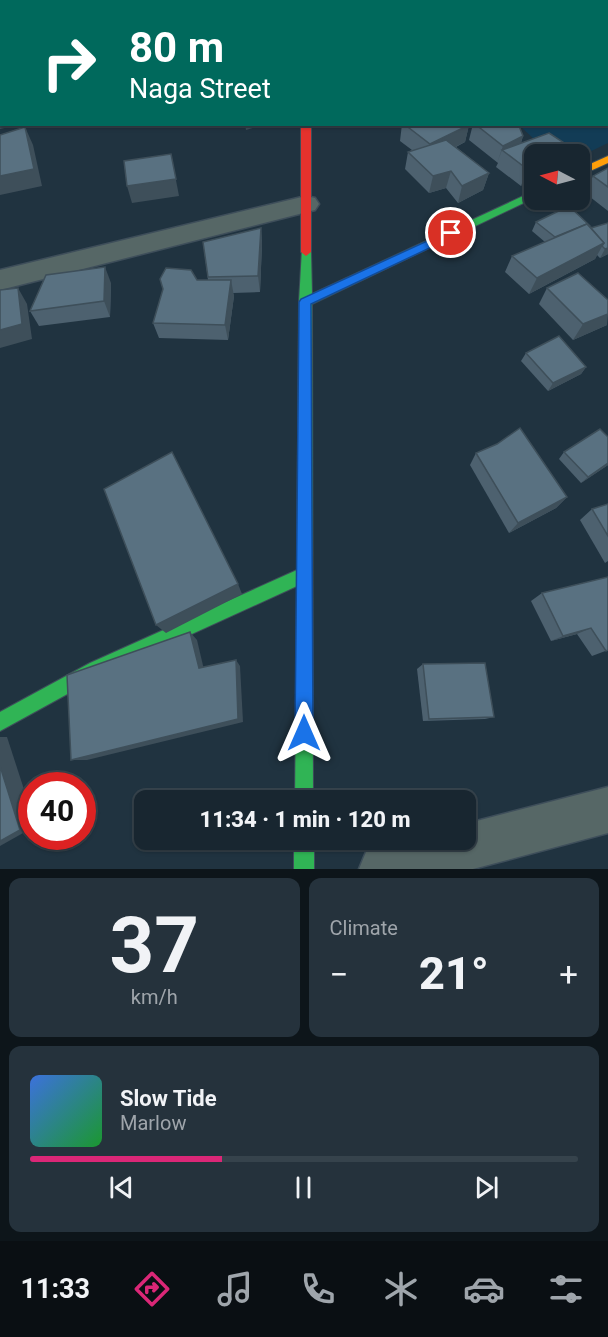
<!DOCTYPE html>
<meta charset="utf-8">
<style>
body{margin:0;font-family:Roboto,sans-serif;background:#25323c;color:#f1f3f6;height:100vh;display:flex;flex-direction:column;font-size:22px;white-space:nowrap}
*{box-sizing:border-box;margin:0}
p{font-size:20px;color:#9fa5ab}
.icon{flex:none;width:33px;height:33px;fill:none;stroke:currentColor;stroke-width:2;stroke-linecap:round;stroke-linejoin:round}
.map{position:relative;height:869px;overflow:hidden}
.details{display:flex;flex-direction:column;gap:9px;padding:9px;background:#0d151a;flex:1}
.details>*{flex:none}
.guide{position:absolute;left:0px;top:0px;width:609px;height:126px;box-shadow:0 2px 4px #0004,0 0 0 2px #36434c;background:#00695c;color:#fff;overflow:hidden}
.needle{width:39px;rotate:276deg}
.tools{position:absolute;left:524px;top:144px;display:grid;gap:12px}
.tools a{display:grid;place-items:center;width:66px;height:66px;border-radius:12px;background:#182630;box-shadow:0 2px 4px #0004,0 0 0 2px #36434c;font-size:30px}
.speed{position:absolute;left:18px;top:772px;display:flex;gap:12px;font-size:30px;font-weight:700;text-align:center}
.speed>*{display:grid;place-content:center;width:78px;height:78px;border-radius:50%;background:#182630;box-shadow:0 2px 4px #0004,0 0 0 2px #36434c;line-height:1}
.speed .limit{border:9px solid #d22;background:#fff;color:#111}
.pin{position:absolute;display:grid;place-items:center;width:51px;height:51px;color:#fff;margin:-26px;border:3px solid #fff;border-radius:50%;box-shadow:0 2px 6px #0007}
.me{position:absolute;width:66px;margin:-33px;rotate:0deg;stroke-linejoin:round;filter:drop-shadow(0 0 4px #0008)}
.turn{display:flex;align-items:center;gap:21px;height:126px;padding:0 30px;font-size:27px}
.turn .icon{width:78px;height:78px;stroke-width:2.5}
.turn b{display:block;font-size:42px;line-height:51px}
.big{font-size:45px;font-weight:800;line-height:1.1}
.details .tile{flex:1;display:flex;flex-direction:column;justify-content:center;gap:9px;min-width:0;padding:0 21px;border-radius:12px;background:#25323c}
.details .dial{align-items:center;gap:0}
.dial b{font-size:78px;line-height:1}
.song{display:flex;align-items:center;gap:18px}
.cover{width:72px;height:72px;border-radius:9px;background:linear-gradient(135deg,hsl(220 70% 55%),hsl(130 70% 35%))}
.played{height:6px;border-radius:3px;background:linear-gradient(90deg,#db2777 35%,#36434c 35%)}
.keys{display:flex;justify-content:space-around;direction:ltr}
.heat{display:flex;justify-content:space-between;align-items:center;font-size:33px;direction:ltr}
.details .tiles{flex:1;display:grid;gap:9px;grid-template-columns:1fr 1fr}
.tile:last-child{grid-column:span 2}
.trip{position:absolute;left:134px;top:790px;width:342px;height:60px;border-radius:12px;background:#182630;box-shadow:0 2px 4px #0004,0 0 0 2px #36434c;font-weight:800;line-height:60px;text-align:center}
.dock{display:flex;height:96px;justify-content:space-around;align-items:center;background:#0a0f13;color:#9fa5ab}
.dock .icon{width:42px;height:42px}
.dock .on{color:#db2777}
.dock b{font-size:27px;color:#f1f3f6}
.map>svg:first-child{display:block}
</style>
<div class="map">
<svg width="608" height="869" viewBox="0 0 608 869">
<rect width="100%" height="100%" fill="#203340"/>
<!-- built -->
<polygon fill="#123c56" points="326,0 608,0 608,143 579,157 579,154 550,154 519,125 608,124 608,2"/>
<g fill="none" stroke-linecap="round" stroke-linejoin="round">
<defs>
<g id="street">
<polygon points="306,196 315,198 319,204 315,210 0,290 0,270"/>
<path d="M608,787v46l-135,36h-114l7,-17c37,-15 61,-12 99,-12v-16z"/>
</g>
<g id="fast">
<rect x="302" y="0" width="8" height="2"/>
<polygon points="534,191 534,198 312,304 313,801 295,801 297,586 102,675 0,731 0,712 90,663 297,570 299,302 302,249 306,248 311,252 312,294"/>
<rect x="294" y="840" width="20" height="29"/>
</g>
<polygon id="slow" points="608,156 608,163 579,176 579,169"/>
<polygon id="jam" points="301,124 311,124 311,252 306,256 301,252"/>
</defs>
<!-- street casing -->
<use href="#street" stroke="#3e4e5a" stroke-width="3"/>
<!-- fast casing -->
<use href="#fast" stroke="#3e4e5a" stroke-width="2"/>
<!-- slow casing -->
<use href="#slow" stroke="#3e4e5a" stroke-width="2"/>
<!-- jam casing -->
<use href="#jam" stroke="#3e4e5a" stroke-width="2"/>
<!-- street -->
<use href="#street" fill="#566766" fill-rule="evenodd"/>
<!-- fast -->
<use href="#fast" fill="#30b455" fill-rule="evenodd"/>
<!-- slow -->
<use href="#slow" fill="#ff9f0a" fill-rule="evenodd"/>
<!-- jam -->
<use href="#jam" fill="#e5322d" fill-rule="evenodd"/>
</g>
<!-- wall -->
<g fill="#4d616f">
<rect x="231" y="0" width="34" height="2"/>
<rect x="328" y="0" width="81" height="2"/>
<polygon points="402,124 469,125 465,142 456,147 489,173 483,190 458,203 446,188 429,193 405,169 408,152 412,150 400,141"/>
<polygon points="473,124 517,124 523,136 521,143 549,133 521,186 496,167 498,163 469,140"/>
<polygon points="608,168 608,211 585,193 593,176"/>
<polygon points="536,222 590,226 589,227 591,228 608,223 608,254 600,258 597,255 595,259 529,294 505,272 512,256 545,242 532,231"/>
<polygon points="261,228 262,244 260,292 233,293 234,296 228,340 159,338 153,323 197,280 208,280 203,242"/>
<polygon points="111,283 110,317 39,326 30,311"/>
<polygon points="547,288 607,325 573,340 539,304"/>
<polygon points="526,353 586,367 581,374 548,391 521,361"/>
<polygon points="564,452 608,465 581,483 559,459"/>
<polygon points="476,453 567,497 556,508 509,533 470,465"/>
<polygon points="608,504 608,561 605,563 580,520 592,509"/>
<polygon points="608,577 608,650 592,656 577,634 551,641 531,601 542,593"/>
<polygon points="423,664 494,717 485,719 423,721 417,669"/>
</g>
<!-- shaded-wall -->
<g fill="#3e4f5a">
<polygon points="26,0 41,0 42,2 18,2"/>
<polygon points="46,0 78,0 71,2 46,2"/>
<polygon points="2,110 2,124 23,124 0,129 0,111"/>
<polygon points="245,124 266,124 246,130"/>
<polygon points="469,125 465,142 426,161 430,144"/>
<polygon points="25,127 33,145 42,186 0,195 0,176"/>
<polygon points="523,136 517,154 502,150 497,163 503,146"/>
<polygon points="572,148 569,154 558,154"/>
<polygon points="171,154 179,196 132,203 127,186"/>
<polygon points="534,166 534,180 521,186 527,169"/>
<polygon points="451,171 446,188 429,193 433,176"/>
<polygon points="489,173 483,190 458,203 462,186"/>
<polygon points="261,228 262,244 260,292 258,276"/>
<polygon points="604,243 595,259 529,294 537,278"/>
<polygon points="608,248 608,254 600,258 605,249"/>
<polygon points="105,267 111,283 110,317 104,301"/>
<polygon points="231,280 234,296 228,340 225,325"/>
<polygon points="18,288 27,304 32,339 0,348 0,330"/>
<polygon points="608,314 607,325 573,340 583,324"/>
<polygon points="586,367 581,374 548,391 553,383"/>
<polygon points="608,463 608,465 581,483 588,477"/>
<polygon points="567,497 556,508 509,533 518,523"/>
<polygon points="238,584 242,594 166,633 156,625"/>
<polygon points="591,628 577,634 551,641 563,636"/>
<polygon points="190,632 197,640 205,674 199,668"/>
<polygon points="236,660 240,666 243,722 87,760 71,760"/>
<polygon points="0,737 7,737 32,814 32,828 0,846"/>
</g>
<!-- building -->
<g fill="#597181" stroke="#3e4f5a" stroke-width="1.5">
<polygon points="10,0 26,0 18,2 11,2"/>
<polygon points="231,0 261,0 235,2 232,2"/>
<rect x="414" y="0" width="31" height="2"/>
<polygon points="449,0 488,0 488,2 450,2"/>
<polygon points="488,0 553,0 554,2 488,2"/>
<polygon points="2,89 2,110 0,111 0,90"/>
<polygon points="404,124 468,124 469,125 430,144"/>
<polygon points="475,124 517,124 519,126 523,136 503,146"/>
<polygon points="25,127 34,169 0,176 0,135"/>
<polygon points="549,133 572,148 558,154 534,154 534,166 527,169 502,150"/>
<polygon points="446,140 489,173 462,186 451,171 433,176 408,152"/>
<polygon points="171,154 176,179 127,186 124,161"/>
<polygon points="608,168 608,187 593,176"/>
<polygon points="569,206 590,226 589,226 587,224 555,237 536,222"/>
<polygon points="608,223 608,248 605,249 602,246 604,243 591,228"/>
<polygon points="587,224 604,243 537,278 512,256"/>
<polygon points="261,228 258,276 208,277 203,242"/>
<polygon points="105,267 104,301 30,311 46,275"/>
<polygon points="166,268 191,270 197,280 231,280 225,325 153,323 163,289 160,279"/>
<polygon points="578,273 608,300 608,314 583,324 547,288"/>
<polygon points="18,288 22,324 0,330 0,290"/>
<polygon points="559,336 586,367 553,383 526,353"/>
<polygon points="520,428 567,497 518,523 476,453 497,444"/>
<polygon points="600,429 608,437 608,463 588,477 564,452"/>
<polygon points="172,452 238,584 156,625 104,489"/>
<polygon points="608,504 608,536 592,509"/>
<polygon points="608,577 608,650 606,651 591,628 563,636 542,593"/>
<polygon points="190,632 199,668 236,660 238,719 71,760 67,675"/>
<polygon points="485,663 494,717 429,719 423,664"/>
<polygon points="0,766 20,830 0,841"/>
</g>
<!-- route -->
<polygon fill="#1a73e8" stroke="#114b97" stroke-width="1.5" points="451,230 456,233 455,236 311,304 313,733 311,740 304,742 298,740 295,733 299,302 301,299"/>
</svg>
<div class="tools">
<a><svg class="needle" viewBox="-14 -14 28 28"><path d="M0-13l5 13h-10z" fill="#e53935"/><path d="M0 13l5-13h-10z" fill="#9fa5ab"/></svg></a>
</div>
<div class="speed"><div class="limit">40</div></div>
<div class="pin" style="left:451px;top:233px;background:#d93025"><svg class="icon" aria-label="arrive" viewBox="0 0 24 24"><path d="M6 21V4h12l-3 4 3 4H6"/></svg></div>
<svg class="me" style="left:304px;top:733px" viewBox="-20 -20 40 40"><path d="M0-17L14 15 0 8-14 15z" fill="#1a73e8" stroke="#fff" stroke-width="4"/></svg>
<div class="trip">11:34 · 1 min · 120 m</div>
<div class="guide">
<div class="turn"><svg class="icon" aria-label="right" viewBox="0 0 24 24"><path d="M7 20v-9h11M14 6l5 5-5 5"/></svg><div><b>80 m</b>Naga Street</div></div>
</div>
</div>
<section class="details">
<div class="tiles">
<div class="tile dial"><b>37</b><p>km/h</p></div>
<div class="tile"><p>Climate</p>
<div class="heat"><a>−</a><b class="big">21°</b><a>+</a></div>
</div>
<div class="tile">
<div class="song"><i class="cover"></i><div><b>Slow Tide</b><p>Marlow</p></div></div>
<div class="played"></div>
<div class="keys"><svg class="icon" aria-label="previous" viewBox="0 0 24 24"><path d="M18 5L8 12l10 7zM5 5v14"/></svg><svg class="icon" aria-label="pause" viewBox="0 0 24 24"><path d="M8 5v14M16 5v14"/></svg><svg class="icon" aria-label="next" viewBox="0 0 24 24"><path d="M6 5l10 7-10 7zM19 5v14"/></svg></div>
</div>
</div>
</section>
<nav class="dock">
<b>11:33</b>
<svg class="icon on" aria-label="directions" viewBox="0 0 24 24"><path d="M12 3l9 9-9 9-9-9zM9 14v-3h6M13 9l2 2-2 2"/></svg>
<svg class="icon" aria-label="music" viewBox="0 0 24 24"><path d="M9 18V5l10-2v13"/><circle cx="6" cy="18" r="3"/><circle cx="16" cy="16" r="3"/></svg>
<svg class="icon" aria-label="phone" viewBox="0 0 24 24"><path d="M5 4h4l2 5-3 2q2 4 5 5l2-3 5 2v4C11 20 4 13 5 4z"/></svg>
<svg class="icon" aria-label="climate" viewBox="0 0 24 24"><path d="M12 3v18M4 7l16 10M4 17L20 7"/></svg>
<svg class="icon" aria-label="car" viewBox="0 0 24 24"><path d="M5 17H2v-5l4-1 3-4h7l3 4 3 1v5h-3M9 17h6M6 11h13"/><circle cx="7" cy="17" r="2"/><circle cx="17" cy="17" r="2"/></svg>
<svg class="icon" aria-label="filters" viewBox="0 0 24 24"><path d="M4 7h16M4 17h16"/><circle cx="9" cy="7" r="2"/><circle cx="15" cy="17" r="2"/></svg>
</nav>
